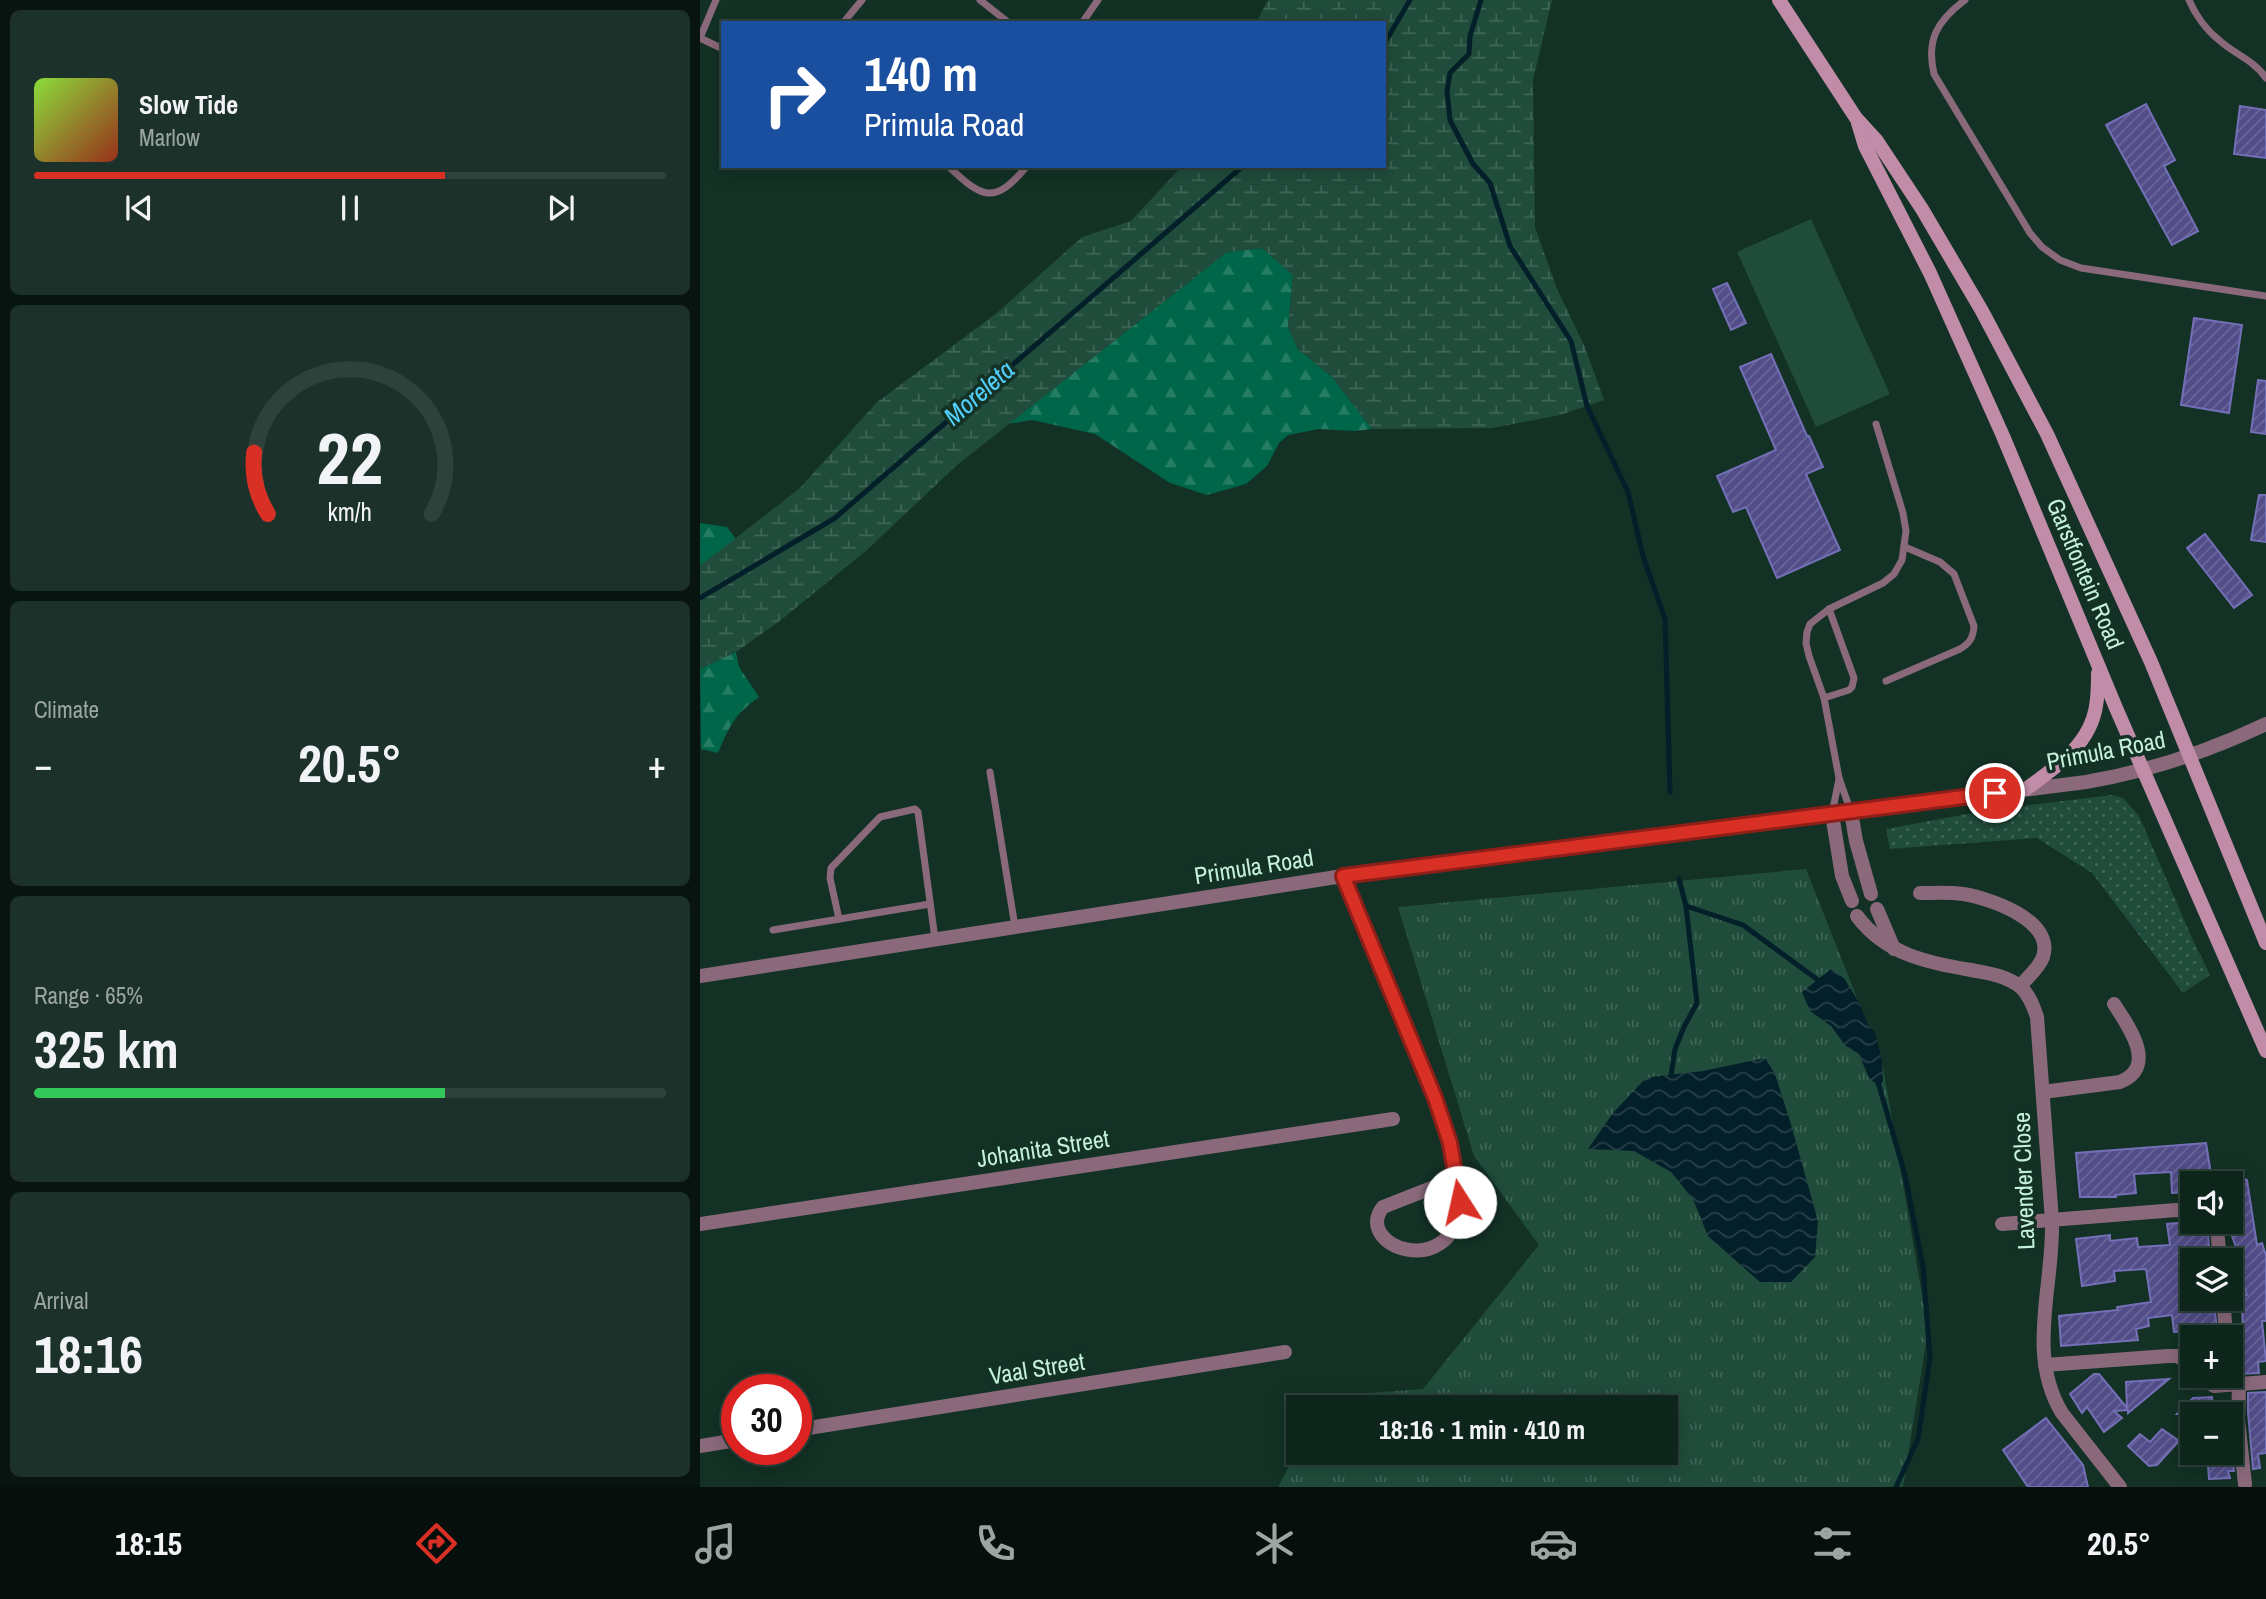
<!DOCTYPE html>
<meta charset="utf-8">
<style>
body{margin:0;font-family:"Archivo Narrow",sans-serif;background:#1c3129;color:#f1f3f6;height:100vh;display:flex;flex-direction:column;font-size:26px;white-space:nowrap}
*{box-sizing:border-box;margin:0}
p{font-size:23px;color:#9ba5a3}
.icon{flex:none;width:38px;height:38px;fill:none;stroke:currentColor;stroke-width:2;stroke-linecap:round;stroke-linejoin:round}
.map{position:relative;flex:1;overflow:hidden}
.panel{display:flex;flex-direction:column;gap:10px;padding:10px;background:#08140f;width:700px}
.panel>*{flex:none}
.guide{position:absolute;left:21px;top:21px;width:665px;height:147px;border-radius:0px;box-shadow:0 4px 18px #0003,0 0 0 2px #2e423b;background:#1a4fa0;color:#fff;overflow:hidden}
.fabs{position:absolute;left:1480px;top:1171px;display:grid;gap:14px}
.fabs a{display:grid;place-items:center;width:63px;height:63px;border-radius:0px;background:#0e251c;box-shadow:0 4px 18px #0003,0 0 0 2px #2e423b;font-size:35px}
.speed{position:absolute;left:21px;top:1374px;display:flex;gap:14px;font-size:35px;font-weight:700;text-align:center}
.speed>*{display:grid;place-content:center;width:91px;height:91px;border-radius:50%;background:#0e251c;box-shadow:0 4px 18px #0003,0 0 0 2px #2e423b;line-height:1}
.speed .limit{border:10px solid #d22;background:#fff;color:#111}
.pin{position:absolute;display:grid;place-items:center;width:60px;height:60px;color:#fff;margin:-30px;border:4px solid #fff;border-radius:50%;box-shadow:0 2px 7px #0007}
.me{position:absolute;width:77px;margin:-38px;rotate:350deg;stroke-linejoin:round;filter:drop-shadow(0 0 5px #0008)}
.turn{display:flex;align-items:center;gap:24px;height:147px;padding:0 28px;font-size:32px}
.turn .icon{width:91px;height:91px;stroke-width:2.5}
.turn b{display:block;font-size:49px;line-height:60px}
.big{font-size:52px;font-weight:700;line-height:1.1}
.panel .widget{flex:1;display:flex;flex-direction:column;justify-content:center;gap:10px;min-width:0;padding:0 24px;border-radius:10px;background:#1c3129}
.panel .dial{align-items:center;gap:0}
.dial svg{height:182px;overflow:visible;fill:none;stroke:#2e423b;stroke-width:7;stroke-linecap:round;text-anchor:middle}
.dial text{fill:#f1f3f6;stroke:none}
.song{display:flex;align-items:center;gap:21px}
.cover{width:84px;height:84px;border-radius:10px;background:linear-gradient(135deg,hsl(90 70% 55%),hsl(10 70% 35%))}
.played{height:7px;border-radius:4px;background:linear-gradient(90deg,#d93025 65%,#2e423b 65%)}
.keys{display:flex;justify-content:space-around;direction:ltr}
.heat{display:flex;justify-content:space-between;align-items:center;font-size:38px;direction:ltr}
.charge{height:10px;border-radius:5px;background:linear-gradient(90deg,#34c759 65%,#2e423b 0)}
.trip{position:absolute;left:586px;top:1395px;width:392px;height:70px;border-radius:0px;background:#0e251c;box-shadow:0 4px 18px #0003,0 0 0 2px #2e423b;font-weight:700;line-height:70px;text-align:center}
.menu{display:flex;height:112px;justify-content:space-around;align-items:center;background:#060f0b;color:#9ba5a3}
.menu .icon{width:49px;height:49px}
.menu .active{color:#d93025}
.menu b{font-size:32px;color:#f1f3f6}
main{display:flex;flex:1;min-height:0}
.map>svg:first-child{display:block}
</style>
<main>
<section class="panel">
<div class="widget">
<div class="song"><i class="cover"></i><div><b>Slow Tide</b><p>Marlow</p></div></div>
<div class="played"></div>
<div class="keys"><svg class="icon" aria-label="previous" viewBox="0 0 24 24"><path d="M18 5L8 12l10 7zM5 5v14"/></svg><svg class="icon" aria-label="pause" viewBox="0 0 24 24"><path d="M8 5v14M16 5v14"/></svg><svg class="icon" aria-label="next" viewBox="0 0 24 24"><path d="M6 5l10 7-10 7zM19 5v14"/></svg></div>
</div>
<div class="widget dial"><svg viewBox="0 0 100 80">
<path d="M14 69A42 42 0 1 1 86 69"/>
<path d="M14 69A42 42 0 0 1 8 42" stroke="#d93025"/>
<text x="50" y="56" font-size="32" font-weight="700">22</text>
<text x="50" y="72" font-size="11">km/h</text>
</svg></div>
<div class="widget"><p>Climate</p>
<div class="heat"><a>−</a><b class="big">20.5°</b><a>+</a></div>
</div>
<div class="widget"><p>Range · 65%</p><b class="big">325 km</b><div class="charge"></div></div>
<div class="widget"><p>Arrival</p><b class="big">18:16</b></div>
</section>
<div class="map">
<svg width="1566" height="1487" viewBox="0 0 1566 1487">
<defs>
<pattern id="grass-dots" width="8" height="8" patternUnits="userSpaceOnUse" patternTransform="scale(1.75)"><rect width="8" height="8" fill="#204c3b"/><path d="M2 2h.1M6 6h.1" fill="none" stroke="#3f6657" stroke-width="1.8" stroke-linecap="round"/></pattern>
<pattern id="forest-firs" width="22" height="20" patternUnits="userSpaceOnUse" patternTransform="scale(1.75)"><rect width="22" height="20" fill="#006649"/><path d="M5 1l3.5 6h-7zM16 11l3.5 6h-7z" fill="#247c63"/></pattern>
<pattern id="wetland-marsh" width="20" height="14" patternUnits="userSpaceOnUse" patternTransform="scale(1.75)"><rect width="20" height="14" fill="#204c3b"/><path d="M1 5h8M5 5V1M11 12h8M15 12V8" fill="none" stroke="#3f6657"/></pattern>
<pattern id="park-tufts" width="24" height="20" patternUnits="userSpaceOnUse" patternTransform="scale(1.75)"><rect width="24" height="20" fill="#204c3b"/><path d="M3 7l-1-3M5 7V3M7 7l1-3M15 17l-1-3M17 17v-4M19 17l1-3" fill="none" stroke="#3f6657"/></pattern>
<pattern id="water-waves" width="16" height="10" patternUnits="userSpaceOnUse" patternTransform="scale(1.75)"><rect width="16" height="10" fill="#031f29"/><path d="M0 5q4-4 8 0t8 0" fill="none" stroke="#264047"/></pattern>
<pattern id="building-hatch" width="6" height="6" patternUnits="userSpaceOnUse" patternTransform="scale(1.75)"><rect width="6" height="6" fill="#524d89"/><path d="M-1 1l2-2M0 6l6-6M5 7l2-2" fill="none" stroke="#696799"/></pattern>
</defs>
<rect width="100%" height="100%" fill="#133125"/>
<!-- grass -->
<polygon fill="url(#grass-dots)" points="1412,795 1423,798 1439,816 1492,938 1510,975 1483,993 1392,873 1337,838 1190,849 1186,829 1289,810"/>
<!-- forest -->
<g fill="url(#forest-firs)">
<polygon points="562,248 593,275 588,327 598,349 632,377 672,429 654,431 619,429 588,435 579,443 567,466 546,484 507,495 470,483 395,434 332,420 308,424 527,252"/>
<polygon points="0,523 27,527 36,539 0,566"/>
<path d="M36,652l3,15 20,30c-25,18 -29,28 -41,56l-17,-4 -1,-80z"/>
</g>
<!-- wetland -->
<polygon fill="url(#wetland-marsh)" points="568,0 852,0 833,80 835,227 857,289 884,345 904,400 860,415 792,428 672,429 632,377 598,349 588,327 593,275 562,248 527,252 257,465 167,550 81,620 36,652 0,669 0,566 100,488 176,403 298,312 382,237 431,221 482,166 684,166 684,23 556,23"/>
<!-- park -->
<polygon fill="url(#park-tufts)" points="1106,869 1182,1061 1228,1330 1203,1487 578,1487 598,1449 598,1452 966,1452 966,1407 621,1407 627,1396 723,1389 839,1245 774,1156 698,907"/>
<!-- pitch -->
<polygon fill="#204c3b" points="1111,219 1190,394 1116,427 1037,252"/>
<!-- water -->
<g fill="url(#water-waves)">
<polygon points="1131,969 1144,978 1160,1004 1168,1025 1175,1032 1182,1061 1183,1081 1179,1086 1169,1078 1159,1054 1145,1045 1131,1026 1110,1011 1102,992"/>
<polygon points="1065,1058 1075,1074 1090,1121 1118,1221 1115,1257 1091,1282 1060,1282 1008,1236 993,1199 971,1172 934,1151 888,1149 913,1113 943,1081 951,1077 1003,1071"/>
</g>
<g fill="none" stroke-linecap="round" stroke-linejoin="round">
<!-- stream -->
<g stroke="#031f29" stroke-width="5">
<polyline points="781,0 770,36 769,54 750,73 747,91 750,120 773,164 790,183 810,246 871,341 887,406 928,492 943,556 965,619 970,792"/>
<polyline points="684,44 710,0"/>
<polyline points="0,598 135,518 543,166"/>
<polyline points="979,879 986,906 1043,925 1122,983"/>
<polyline points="971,1076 975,1049 984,1027 997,1003 986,906"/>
<polyline points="1178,1082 1205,1175 1223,1267 1230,1358 1218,1439 1196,1487"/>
</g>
</g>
<!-- building -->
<g fill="url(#building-hatch)" stroke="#7470b7" stroke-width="2">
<polygon points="1446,104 1475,160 1464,166 1498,231 1472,245 1406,125"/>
<polygon points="1540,106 1566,110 1566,158 1534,154"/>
<polygon points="1027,283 1046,323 1031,330 1013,289"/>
<polygon points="1494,318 1542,325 1529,413 1481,405"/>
<polygon points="1071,354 1107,436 1109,436 1123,467 1106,474 1140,550 1077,578 1046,507 1033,512 1017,476 1076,450 1040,367"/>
<polygon points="1558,380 1566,381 1566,434 1551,432"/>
<polygon points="1559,495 1566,495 1566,542 1551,540"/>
<polygon points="1505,534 1552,595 1534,608 1487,548"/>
<polygon points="1506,1143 1511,1174 1506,1174 1506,1183 1485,1183 1486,1192 1472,1193 1471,1172 1434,1174 1436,1193 1415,1195 1416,1197 1380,1197 1376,1153"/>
<polygon points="1531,1175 1547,1180 1557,1245 1562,1243 1566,1256 1566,1321 1562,1321 1566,1361 1558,1362 1559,1373 1539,1374 1536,1344 1543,1343 1542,1296 1547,1295 1537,1265 1533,1248 1537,1250 1527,1222 1531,1222"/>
<polygon points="1489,1222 1508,1233 1510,1260 1493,1260 1493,1300 1513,1298 1517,1328 1474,1332 1472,1315 1448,1318 1449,1326 1436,1329 1438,1340 1361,1346 1359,1316 1418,1310 1417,1307 1451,1302 1446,1269 1414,1271 1415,1281 1382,1286 1376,1239 1410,1235 1410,1241 1437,1238 1438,1247 1470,1245 1467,1224"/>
<polygon points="1394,1374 1399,1374 1427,1408 1426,1382 1469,1379 1428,1413 1428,1410 1414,1411 1422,1418 1404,1432 1387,1407 1382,1413 1370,1394"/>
<polygon points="1566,1392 1566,1453 1558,1454 1560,1468 1553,1469 1548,1412 1548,1393"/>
<polygon points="1512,1397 1513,1414 1477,1414 1493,1398"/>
<polygon points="1346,1418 1383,1465 1388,1487 1328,1487 1303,1450"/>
<polygon points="1462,1429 1479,1441 1457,1465 1449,1466 1428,1446 1440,1434 1450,1442"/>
<polygon points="1507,1452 1532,1454 1534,1471 1528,1471 1530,1478 1509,1479"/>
</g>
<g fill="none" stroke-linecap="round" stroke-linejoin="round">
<!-- service -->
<g stroke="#8a697b" stroke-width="7">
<polyline points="280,0 309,23"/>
<path d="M1265,0c-28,21 -39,40 -31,74l96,159 12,14 18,13 21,8 185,28"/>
<path d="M1489,0c6,14 17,30 30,40 15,14 35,20 47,38"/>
<polyline points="143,23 162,0"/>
<polyline points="382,23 398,0"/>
<polyline points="0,38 16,0"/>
<polyline points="0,38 23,49"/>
<path d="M248,166c34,32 46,40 79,0"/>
<path d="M1186,681l74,-32c10,-6 13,-11 14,-23l-20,-52 -14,-12 -35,-15"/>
<polyline points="1124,698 1149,690 1152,687 1154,678 1129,609"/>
<polyline points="290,772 315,927"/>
<polyline points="1151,812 1139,778 1124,698 1109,656 1106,643 1107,632 1110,624 1129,609 1183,583 1194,574 1202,560 1206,531 1203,513 1176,424"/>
<polyline points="1132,814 1139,779"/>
<polyline points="139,919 130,878 131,868 180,817 215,809 218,812 235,939"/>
<polyline points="73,930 230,904"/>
</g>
<!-- minor -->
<g stroke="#8a697b" stroke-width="14">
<polyline points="1151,812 1156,841 1171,894"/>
<polyline points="1132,814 1142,876 1152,901"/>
<path d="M643,876c21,50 41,99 62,148 20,49 40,95 49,146 2,13 6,24 5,37 -8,75 -107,38 -76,0l51,-20 21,-12"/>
<path d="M1220,893c14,0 29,-1 43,1 26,4 92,26 80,63 -4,11 -16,21 -23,29"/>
<polyline points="1177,909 1194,949"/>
<path d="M1157,916c28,38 71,47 114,54 16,3 33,5 47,15 10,7 15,20 19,32l15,204c2,64 -26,133 10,192l58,74"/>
<path d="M1343,1092l77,-10c38,-15 9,-55 -6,-78"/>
<polyline points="1510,1222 1517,1229 1520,1260"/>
<polyline points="0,1224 693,1119"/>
<polyline points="1302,1224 1476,1210 1493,1212"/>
<polyline points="1523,1298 1525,1322"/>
<polyline points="1345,1365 1468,1356 1477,1356 1493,1365"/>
<polyline points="1501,1376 1514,1386 1566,1382"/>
<polyline points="1539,1386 1538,1420 1545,1484"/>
<polyline points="96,1430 585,1352"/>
<polyline points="0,1446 37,1440"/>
</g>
<!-- tertiary -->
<path stroke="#8a697b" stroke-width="14" d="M0,976l643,-100 743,-94c65,-11 121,-30 180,-58"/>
<!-- secondary -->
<g stroke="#c08ca8" stroke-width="14">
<polyline points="1079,0 1156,118 1177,141 1222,209 1282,311 1347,434 1451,662 1566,943"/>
<polyline points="1158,123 1165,146 1230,273 1303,436 1416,708 1566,1051"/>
<path d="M1326,789c30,-22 64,-44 70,-83 2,-11 2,-23 2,-33"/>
</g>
</g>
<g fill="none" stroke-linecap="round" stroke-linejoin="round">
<defs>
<polyline id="route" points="760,1202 750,1143 735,1098 643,876 1295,793"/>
</defs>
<!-- route casing -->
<use href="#route" stroke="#8d1f18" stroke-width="18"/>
<!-- route -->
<use href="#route" stroke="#d93025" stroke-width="12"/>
</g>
<g text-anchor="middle" stroke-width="7" stroke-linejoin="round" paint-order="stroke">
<!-- street labels -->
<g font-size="24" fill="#c4f0dc" stroke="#133125">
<text transform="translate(1385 574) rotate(67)" y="8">Garstfontein Road</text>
<text transform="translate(1406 751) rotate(-11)" y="8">Primula Road</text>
<text transform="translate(554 867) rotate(-9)" y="8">Primula Road</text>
<text transform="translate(343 1149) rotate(-9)" y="8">Johanita Street</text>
<text transform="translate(1324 1181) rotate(-92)" y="8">Lavender Close</text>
<text transform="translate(337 1369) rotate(-9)" y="8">Vaal Street</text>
</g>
<!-- water labels -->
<g font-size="26" font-style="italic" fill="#52cffb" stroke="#133125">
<text transform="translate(279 393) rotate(-41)" y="9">Moreleta</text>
</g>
</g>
</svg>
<div class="fabs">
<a><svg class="icon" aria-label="sound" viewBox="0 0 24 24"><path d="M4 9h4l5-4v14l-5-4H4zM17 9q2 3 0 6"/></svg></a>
<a><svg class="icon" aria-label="layers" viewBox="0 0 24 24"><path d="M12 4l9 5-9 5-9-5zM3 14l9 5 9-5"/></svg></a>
<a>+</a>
<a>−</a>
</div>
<div class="speed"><div class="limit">30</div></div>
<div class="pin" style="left:1295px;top:793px;background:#d93025"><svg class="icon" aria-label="arrive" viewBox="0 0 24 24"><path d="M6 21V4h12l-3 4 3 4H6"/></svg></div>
<svg class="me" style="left:760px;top:1202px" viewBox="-20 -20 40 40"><circle r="19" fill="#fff"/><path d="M0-13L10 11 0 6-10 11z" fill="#d93025"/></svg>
<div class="trip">18:16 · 1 min · 410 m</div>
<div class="guide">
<div class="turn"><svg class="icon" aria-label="right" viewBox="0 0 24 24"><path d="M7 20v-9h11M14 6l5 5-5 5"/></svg><div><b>140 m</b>Primula Road</div></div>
</div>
</div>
</main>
<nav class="menu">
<b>18:15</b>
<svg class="icon active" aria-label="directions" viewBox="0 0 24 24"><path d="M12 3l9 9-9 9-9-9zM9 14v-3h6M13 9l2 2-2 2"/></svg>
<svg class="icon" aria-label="music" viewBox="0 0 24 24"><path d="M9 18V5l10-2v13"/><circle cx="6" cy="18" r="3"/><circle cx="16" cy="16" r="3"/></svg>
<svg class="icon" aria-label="phone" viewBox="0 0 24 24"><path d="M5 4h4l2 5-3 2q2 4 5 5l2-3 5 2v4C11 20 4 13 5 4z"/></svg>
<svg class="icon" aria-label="climate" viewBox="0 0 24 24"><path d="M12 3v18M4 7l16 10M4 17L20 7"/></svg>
<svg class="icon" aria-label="car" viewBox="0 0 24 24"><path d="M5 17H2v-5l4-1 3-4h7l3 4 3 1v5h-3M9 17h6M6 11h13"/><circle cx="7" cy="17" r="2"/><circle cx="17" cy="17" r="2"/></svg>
<svg class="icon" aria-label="filters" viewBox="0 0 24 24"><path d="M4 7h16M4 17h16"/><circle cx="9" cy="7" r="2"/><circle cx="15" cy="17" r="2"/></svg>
<b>20.5°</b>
</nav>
